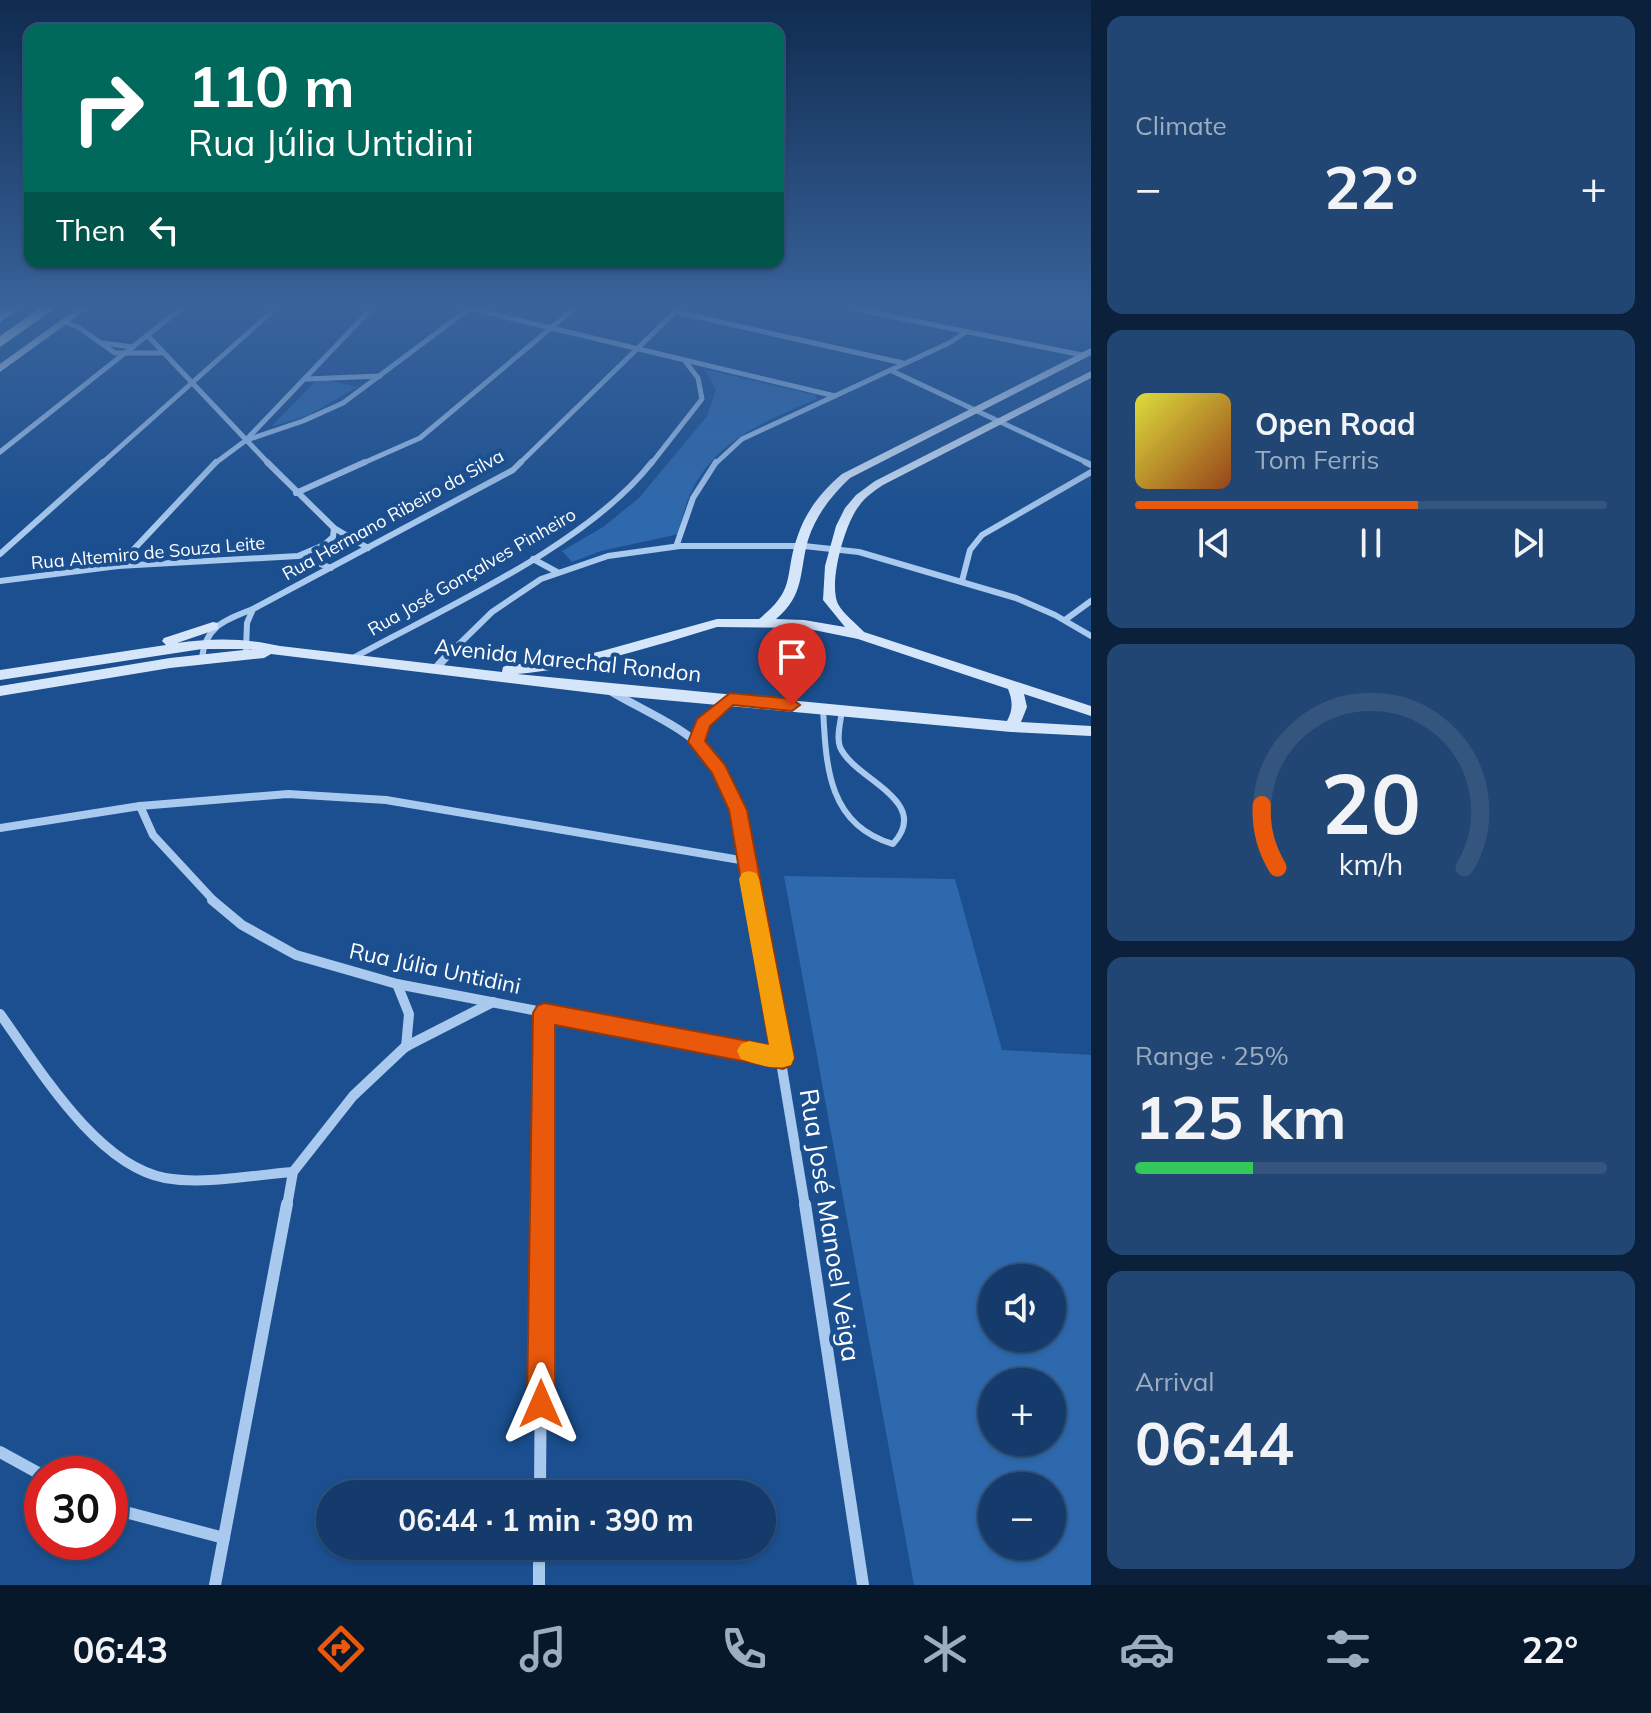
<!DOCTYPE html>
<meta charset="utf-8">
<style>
body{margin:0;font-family:Mulish,sans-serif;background:#214673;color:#f1f3f6;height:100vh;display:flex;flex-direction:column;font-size:30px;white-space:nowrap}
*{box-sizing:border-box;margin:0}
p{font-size:26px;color:#9dadc1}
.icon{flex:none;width:44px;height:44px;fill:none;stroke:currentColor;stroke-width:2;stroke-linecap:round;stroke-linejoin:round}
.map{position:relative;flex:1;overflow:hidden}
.side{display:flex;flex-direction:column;gap:16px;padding:16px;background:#0b203b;width:560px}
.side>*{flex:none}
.top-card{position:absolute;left:24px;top:24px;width:760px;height:244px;border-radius:16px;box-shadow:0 2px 6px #0004,0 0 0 2px #33557e;background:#00695c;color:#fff;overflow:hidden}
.buttons{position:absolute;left:978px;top:1264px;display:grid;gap:16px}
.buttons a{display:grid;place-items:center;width:88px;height:88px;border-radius:50%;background:#143b6b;box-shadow:0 2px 6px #0004,0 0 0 2px #33557e;font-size:40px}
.speed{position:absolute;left:24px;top:1456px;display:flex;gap:16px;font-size:40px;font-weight:700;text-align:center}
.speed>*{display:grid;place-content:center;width:104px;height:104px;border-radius:50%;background:#143b6b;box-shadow:0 2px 6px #0004,0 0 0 2px #33557e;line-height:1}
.speed .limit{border:12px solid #d22;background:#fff;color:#111}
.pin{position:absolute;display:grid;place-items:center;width:68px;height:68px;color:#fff;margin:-82px -34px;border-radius:50% 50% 50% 0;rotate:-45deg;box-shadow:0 0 8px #0007}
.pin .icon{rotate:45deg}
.me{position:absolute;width:88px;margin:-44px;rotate:0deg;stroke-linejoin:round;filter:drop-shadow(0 0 6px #0008)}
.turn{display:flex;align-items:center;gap:28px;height:168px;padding:0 32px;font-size:36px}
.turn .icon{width:104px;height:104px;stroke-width:2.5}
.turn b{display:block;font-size:56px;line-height:68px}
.then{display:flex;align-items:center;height:76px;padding:0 32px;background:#0003;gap:16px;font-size:30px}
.big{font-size:60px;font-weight:700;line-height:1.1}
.side .widget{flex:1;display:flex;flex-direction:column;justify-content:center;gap:12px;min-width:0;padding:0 28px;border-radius:16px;background:#214673}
.side .dial{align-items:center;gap:0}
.dial svg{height:208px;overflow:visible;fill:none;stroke:#33557e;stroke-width:7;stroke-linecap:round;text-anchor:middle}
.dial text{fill:#f1f3f6;stroke:none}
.song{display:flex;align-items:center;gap:24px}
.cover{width:96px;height:96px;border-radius:12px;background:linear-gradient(135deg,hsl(60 70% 55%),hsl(20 70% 35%))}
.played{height:8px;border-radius:4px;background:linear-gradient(90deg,#ea580c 60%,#33557e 60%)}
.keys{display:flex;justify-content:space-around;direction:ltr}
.heat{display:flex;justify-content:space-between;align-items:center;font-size:44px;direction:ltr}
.charge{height:12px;border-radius:6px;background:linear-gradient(90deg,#34c759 25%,#33557e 0)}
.trip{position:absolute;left:316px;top:1480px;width:460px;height:80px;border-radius:40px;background:#143b6b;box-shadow:0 2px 6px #0004,0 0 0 2px #33557e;font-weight:700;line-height:80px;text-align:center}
.tabs{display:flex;height:128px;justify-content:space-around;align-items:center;background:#08182b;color:#9dadc1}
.tabs .icon{width:56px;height:56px}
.tabs .selected{color:#ea580c}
.tabs b{font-size:36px;color:#f1f3f6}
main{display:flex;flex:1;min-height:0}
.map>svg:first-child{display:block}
</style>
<main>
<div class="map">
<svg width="1091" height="1585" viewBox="0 0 1091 1585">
<rect width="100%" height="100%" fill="#1b4f8f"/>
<!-- green -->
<g fill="#2e69ad" fill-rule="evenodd">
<path d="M704,369l111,26 2,4c-70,29 -125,53 -138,135l-78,17 -29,11 -10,-11 41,-24 36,-29 68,-82 9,-26z"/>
<polygon points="319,378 357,387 309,415 271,427"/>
<path d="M784,876l171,3 47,171 89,5v530h-177zM992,1278h60v60h-60zM992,1382h60v60h-60zM992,1486h60v60h-60z"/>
</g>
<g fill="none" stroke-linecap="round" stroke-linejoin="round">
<!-- lane -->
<path stroke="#a9c9ee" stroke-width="6" d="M823,708c3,59 5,117 70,136 40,-44 -39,-64 -53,-97 -4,-10 1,-26 2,-37"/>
<!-- street-far4 -->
<g stroke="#a9c9ee" stroke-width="5">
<polyline points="464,307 835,396"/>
<polyline points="846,307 1082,355"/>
<polyline points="676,312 903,363"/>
<polyline points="65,322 78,327 115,353 161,353"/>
<polyline points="148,336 269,464"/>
<polyline points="103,343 133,347"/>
<polyline points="890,370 1090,464"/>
<polyline points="306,379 380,376"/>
<polyline points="247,440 303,421 343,403 470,308"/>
<polyline points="0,452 183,307"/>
<polyline points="101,464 277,307"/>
<polyline points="214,464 245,441 373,307"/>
<polyline points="361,464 420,438 576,307"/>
<polyline points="519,464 680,307"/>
<polyline points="651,464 702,399 698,378 685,361"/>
<polyline points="715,464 742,439 949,343 966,332"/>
</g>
<!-- street-far3 -->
<g stroke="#a9c9ee" stroke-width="6">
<polyline points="267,462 334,528 368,548"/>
<polyline points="1085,462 1091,465"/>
<polyline points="296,493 365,462"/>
<polyline points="677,544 693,498 716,462"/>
<polyline points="0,554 103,462"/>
<polyline points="299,556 331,568"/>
<polyline points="533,559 557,572"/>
<polyline points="118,566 216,462"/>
<polyline points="0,581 118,566 298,556 324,545 333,537 334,528"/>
<polyline points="962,581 970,550 982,535 1091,472"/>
<polyline points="1065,620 1091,601"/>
<polyline points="246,650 247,623 253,609"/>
<path d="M353,658c93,-51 234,-113 299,-196"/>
<path d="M202,659c3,-33 23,-39 51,-50l260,-139 8,-8"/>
<polyline points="444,659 492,612 541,579 608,556 680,546 804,546 859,552 1016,598 1055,615 1091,636"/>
</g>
<!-- street-far2 -->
<g stroke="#a9c9ee" stroke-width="8">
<polyline points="436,668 446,657"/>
<path d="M612,692c25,15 64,32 85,51 44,40 48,104 58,159"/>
<polyline points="696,742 703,724 729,700"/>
<polyline points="140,806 153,835 215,902"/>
<polyline points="0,828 140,806 288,794 386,800 746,861"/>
</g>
<!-- street-far1 -->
<g stroke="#a9c9ee" stroke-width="10">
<polyline points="212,900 242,925 296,955 397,984 783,1058"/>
<polyline points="754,900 805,1206"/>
<polyline points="397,984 409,1014 406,1047"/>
<path d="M0,1014c39,54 96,151 165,164 41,7 87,-3 128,-6"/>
<polyline points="287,1206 293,1172 353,1096 405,1047 493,1002"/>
<polyline points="542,1206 544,1013"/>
</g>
<!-- street -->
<g stroke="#a9c9ee" stroke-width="12">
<polyline points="805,1204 863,1585"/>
<polyline points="0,1452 42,1475"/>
<polyline points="540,1494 542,1204"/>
<polyline points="110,1508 224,1538"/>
<polyline points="539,1546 539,1585"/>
<polyline points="215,1585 287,1204"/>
</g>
<!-- secondary -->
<g fill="#d6e6fa" fill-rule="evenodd">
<polygon points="79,307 90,307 0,372 0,364"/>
<path d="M1091,348v7l-241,123c-19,18 -34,37 -42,62 -9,32 -3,55 -32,79l28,1 41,7 -22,-27 2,-34 11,-40 9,-18 11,-13 19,-14 216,-110v7l-208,107c-9,6 -18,12 -24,21 -14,17 -31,77 -21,98 6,11 18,19 26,28l227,74v10l-67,-22 3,13 -6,15 70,4v10l-80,-4 -402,-37 -338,-41 -7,4 -94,10 -170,28v-10l170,-28 83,-9h-51l-202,31v-10l166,-25 -4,-4 2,-3 49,-16 5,1v6l-41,14c36,-5 67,-5 103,3l222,26 1,-5 5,-2 48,-4 46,-10 115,-32h42c39,-31 24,-43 39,-84 8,-24 24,-44 44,-61zM717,627l87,1 54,11 150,50c5,12 5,21 -1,32l-490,-47c69,-6 134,-27 200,-47z"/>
</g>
<!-- highway -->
<g fill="#fff" fill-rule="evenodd">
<polygon points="6,307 22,307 0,322 0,312"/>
<polygon points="41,307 57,307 0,347 0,336"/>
</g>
</g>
<!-- sky -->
<linearGradient id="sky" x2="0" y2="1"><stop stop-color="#0f2b4f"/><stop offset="0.58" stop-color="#39639b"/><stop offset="1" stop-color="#39639b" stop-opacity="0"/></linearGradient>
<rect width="1091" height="529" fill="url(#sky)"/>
<!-- route -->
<polygon fill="#ea580c" stroke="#983908" stroke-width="2" points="730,693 792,699 800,705 792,711 733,705 710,726 705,741 725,765 747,810 794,1058 791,1065 783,1069 555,1025 555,1404 551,1414 541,1418 531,1414 527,1404 533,1013 537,1006 544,1003 769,1045 729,810 712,773 688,742 697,719"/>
<!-- slow -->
<path fill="#f59e0b" d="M749,871l7,2 3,6 35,179 -3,7c-15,6 -36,-1 -50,-6l-4,-8 4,-7 8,-3 20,4 -30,-166 3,-6z"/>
<g text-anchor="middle" stroke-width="8" stroke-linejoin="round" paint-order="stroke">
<!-- far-street labels -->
<g font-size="18" fill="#fff" stroke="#1b4f8f">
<text transform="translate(393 515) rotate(-29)" y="6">Rua Hermano Ribeiro da Silva</text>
<text transform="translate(148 553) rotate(-5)" y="6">Rua Altemiro de Souza Leite</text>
<text transform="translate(472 572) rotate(-30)" y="6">Rua José Gonçalves Pinheiro</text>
</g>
<!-- street labels -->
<g font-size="22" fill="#fff" stroke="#1b4f8f">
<text transform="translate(568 660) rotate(6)" y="8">Avenida Marechal Rondon</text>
<text transform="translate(435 968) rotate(12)" y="8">Rua Júlia Untidini</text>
</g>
<!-- near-street labels -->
<g font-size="26" fill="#fff" stroke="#1b4f8f">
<text transform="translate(830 1225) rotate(81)" y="9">Rua José Manoel Veiga</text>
</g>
</g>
</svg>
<div class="buttons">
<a><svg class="icon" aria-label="sound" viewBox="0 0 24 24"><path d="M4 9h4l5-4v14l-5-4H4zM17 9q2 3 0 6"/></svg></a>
<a>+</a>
<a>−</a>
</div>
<div class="speed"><div class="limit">30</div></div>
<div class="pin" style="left:792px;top:705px;background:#d93025"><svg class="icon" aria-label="arrive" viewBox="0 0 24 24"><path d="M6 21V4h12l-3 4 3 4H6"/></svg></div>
<svg class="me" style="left:541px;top:1404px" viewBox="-20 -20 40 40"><path d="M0-17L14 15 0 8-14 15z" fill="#ea580c" stroke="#fff" stroke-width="4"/></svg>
<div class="trip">06:44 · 1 min · 390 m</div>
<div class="top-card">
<div class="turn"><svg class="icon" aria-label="right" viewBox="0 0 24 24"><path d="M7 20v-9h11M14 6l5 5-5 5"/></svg><div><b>110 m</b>Rua Júlia Untidini</div></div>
<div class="then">Then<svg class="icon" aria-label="left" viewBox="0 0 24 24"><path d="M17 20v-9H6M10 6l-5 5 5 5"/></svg></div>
</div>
</div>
<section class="side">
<div class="widget"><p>Climate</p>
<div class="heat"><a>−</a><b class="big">22°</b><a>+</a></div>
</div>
<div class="widget">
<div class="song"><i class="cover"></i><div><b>Open Road</b><p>Tom Ferris</p></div></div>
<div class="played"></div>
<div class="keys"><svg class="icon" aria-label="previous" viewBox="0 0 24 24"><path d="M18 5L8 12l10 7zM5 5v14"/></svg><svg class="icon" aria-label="pause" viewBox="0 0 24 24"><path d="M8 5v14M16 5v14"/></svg><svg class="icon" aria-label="next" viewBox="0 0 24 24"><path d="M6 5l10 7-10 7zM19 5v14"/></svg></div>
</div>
<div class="widget dial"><svg viewBox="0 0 100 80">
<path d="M14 69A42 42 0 1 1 86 69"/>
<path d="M14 69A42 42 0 0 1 8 45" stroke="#ea580c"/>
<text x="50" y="56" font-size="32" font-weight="700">20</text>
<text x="50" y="72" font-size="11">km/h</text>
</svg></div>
<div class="widget"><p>Range · 25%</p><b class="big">125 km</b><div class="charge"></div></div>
<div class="widget"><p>Arrival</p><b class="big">06:44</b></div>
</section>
</main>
<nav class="tabs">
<b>06:43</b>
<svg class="icon selected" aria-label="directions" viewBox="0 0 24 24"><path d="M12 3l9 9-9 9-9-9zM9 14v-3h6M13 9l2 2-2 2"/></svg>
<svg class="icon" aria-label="music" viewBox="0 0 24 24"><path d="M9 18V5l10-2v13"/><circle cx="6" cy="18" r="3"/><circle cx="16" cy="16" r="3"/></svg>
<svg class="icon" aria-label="phone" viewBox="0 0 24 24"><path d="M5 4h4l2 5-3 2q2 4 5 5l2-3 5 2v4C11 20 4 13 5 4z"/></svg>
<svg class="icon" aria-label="climate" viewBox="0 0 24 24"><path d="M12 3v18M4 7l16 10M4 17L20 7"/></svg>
<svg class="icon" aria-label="car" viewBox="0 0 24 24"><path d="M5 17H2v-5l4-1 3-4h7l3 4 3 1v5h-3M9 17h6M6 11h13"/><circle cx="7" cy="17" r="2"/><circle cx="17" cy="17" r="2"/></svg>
<svg class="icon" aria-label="filters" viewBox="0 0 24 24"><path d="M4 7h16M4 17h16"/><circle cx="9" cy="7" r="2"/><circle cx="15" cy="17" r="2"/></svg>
<b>22°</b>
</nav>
